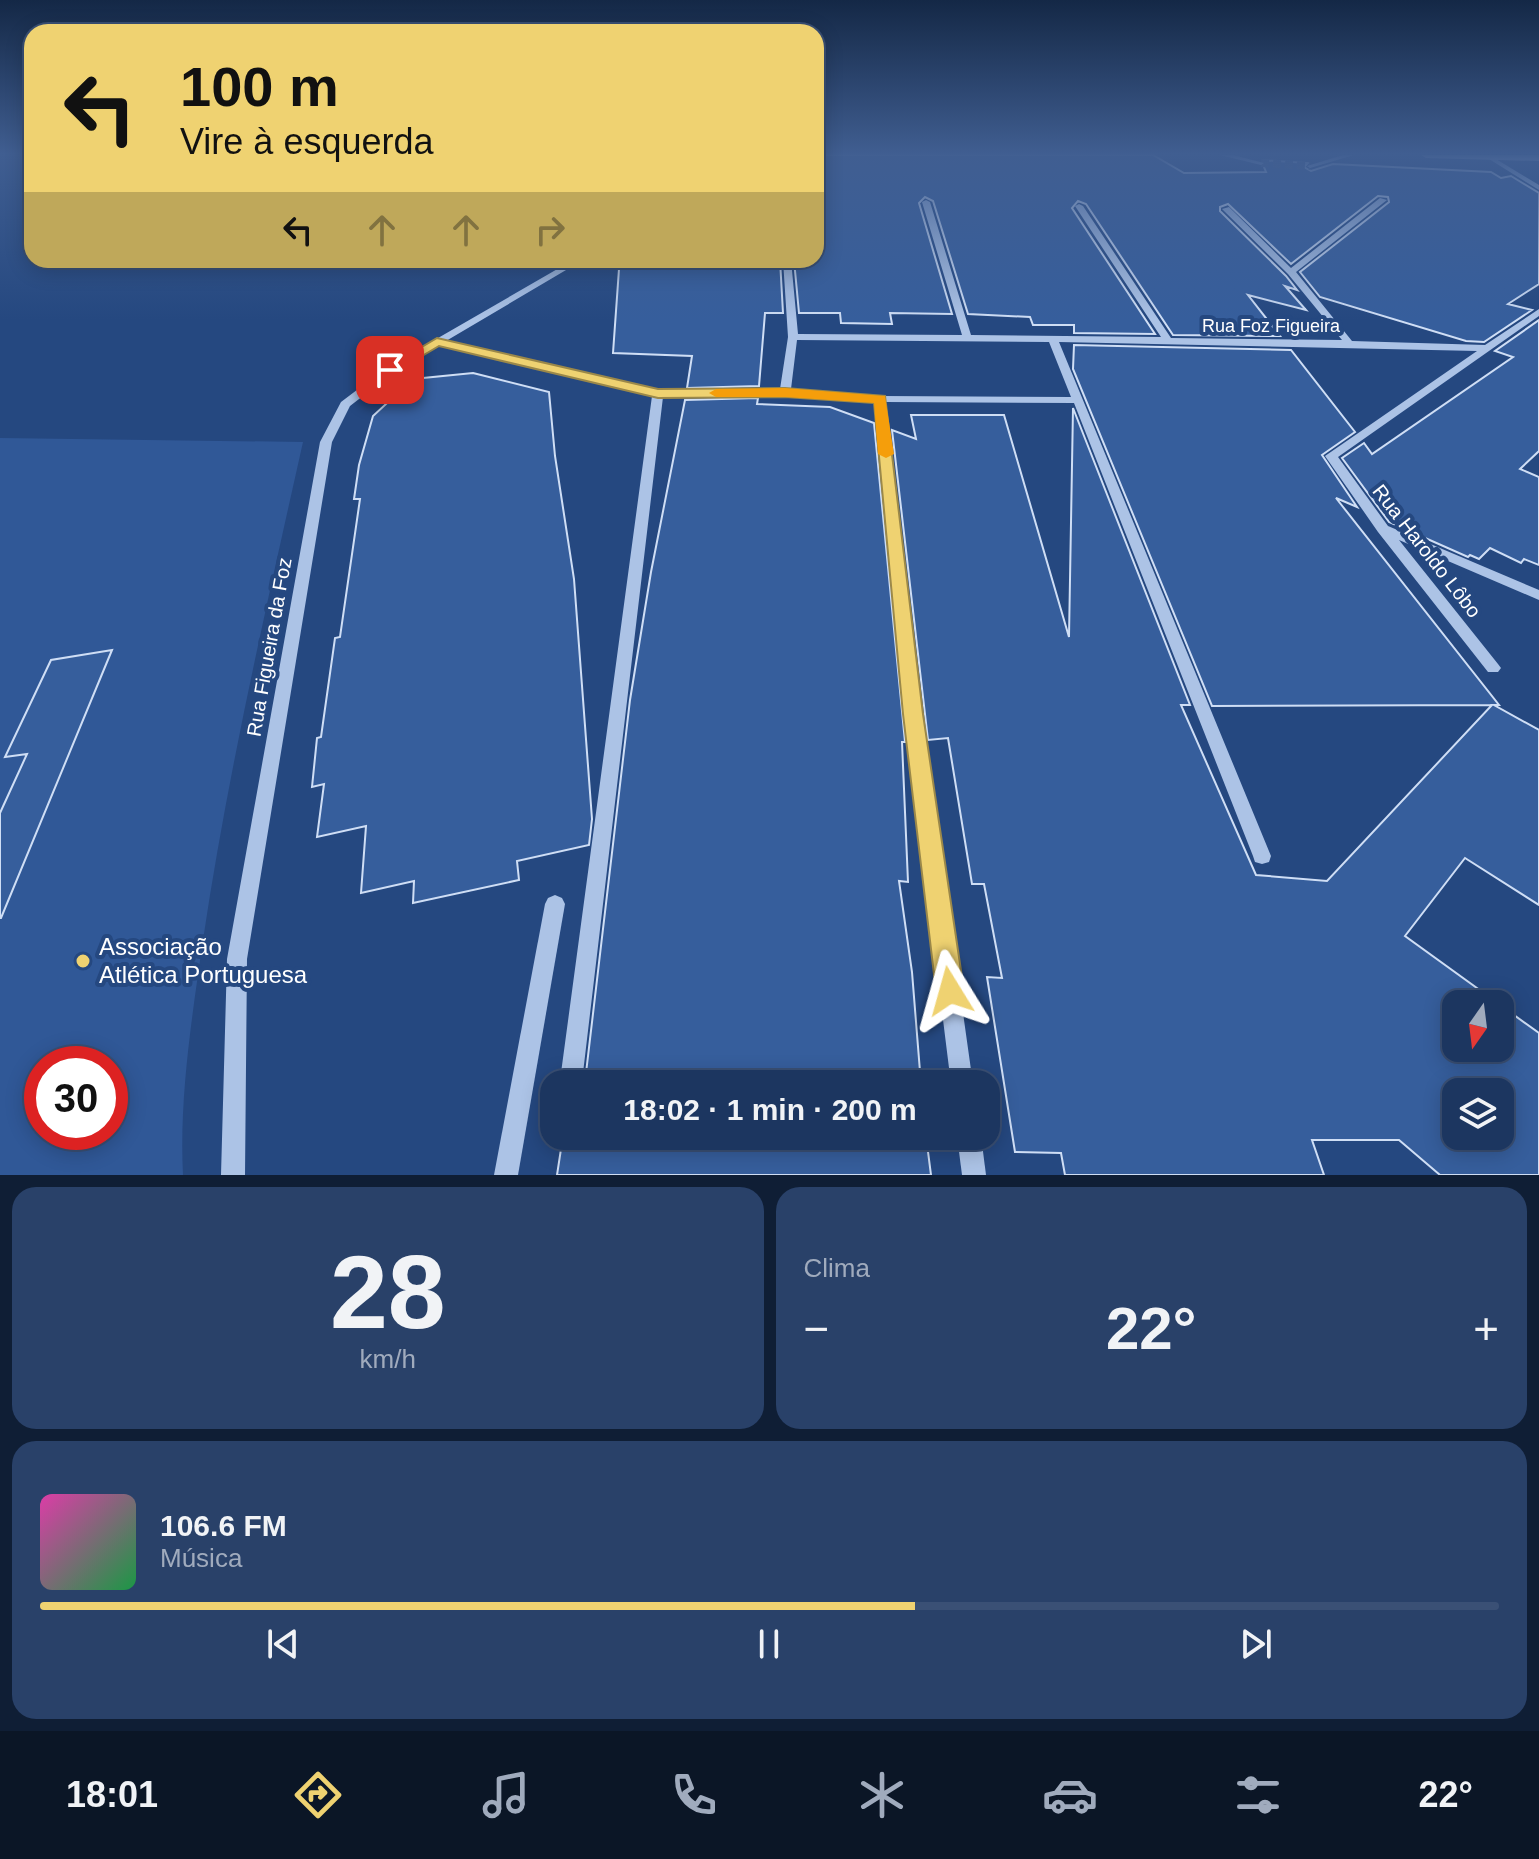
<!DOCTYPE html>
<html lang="pt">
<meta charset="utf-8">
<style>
body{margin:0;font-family:Helvetica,sans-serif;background:#294169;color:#f1f3f6;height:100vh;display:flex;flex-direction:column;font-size:30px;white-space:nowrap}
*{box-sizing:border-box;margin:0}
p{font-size:26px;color:#a0abbd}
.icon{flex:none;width:44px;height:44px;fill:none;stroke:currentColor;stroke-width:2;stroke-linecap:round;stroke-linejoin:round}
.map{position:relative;height:1175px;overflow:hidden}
.details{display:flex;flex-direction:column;gap:12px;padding:12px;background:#0f1e35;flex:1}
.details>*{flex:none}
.top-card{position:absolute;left:24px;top:24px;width:800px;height:244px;border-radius:24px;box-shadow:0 4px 20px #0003,0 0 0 2px #3a5075;background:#efd271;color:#111;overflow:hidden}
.needle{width:52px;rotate:194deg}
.tools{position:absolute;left:1442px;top:990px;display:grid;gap:16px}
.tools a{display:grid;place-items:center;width:72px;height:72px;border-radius:16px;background:#1c3660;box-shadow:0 4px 20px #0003,0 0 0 2px #3a5075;font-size:40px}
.speed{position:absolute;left:24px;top:1046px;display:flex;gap:16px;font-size:40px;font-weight:700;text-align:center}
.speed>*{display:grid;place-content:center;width:104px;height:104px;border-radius:50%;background:#1c3660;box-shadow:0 4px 20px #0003,0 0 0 2px #3a5075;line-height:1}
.speed .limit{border:12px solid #d22;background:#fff;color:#111}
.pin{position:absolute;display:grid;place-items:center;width:68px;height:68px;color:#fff;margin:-34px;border-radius:16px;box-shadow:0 4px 12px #0006}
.me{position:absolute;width:88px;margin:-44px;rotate:352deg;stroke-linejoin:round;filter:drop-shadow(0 0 6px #0008)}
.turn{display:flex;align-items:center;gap:28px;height:168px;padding:0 24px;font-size:36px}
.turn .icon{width:104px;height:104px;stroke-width:2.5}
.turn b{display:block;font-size:56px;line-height:68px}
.lanes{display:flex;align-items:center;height:76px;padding:0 24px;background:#0003;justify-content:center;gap:40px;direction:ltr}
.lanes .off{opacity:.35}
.big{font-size:60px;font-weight:800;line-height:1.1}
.details .tile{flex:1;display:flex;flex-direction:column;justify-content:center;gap:12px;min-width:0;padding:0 28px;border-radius:24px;background:#294169}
.details .dial{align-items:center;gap:0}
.dial b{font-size:104px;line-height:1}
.song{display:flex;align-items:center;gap:24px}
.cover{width:96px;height:96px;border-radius:12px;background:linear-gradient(135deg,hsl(320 70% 55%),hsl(140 70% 35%))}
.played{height:8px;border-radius:4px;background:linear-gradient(90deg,#efd271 60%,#3a5075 60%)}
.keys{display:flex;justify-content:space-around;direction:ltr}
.heat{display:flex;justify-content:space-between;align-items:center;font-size:44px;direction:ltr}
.details .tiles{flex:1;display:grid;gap:12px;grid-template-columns:1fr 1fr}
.tile:last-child{grid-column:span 2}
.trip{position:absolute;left:540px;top:1070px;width:460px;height:80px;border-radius:24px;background:#1c3660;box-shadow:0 4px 20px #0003,0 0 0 2px #3a5075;font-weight:800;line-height:80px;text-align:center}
.tabs{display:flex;height:128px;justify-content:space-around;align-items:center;background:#0b1626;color:#a0abbd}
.tabs .icon{width:56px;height:56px}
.tabs .on{color:#efd271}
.tabs b{font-size:36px;color:#f1f3f6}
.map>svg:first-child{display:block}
</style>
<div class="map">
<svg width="1539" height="1175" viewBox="0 0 1539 1175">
<rect width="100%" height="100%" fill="#254880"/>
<!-- green -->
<path fill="#305897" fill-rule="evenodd" d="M0,438l303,4c-37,166 -75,330 -100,498 -11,77 -24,158 -20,235h-183zM42,1064h68v68h-68z"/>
<!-- building -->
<g fill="#365e9c" stroke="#cfdef5" stroke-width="2" fill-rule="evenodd">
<polygon points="816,155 1153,155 1184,173 1266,172 1264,167 1267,161 1262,160 1308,163 1304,167 1311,171 1333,164 1491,172 1501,178 1511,176 1539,193 1539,284 1508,304 1532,310 1484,342 1466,341 1320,297 1300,272 1389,202 1388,197 1378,196 1291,264 1228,204 1220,207 1220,211 1286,276 1297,290 1285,286 1306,310 1248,295 1280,336 1173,335 1086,204 1078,201 1072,208 1155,334 1074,333 1074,325 1033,325 1030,317 968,314 933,201 925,197 919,203 952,314 890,313 892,324 841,323 840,313 799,313 794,260 816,260"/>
<polygon points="653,260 780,260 783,313 765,313 759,386 687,388 692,356 613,353 619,269 650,269"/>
<polygon points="1539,320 1539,451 1520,469 1539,477 1539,565 1524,559 1521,563 1490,548 1479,559 1470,555 1468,557 1389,522 1342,458 1364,443 1372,454 1513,357 1495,351"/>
<path d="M1074,345l217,5 64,82 -33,23 35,52 -21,-9 163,207h-5l45,25v175l-74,-47 -60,78 94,68h-43v44h44v-43l39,28v142h-99l-41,-35h-87l12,35h-259l-4,-22 -46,-1 -28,-175 15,1 -18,-94h-12l-24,-146 -20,2 -36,-310 24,9 -5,-24h93l65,222 4,-229 117,297h-9l75,170 71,6 165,-176 -280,1 -139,-337zM1456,1092h44v44h-44z"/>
<polygon points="473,373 549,392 555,456 574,579 592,819 589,845 517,861 519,880 413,903 414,881 361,893 366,826 317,837 324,784 312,787 317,738 321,737 335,638 340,637 360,499 354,499 359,465 373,416 413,379"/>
<polygon points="758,398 757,404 830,407 874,423 905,742 902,742 908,882 899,881 912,972 921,1084 581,1084 586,1073 630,700 651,572 685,400"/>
<polygon points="112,650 1,918 0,918 0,813 27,754 5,757 51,660"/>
<polygon points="563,1136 926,1136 931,1175 557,1175"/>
</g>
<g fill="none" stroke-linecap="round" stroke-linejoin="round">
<!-- minor-tunnel -->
<polyline stroke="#466393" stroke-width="8" stroke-dasharray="8 4" stroke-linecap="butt" points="1261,163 1310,166"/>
<!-- minor -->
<g fill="#acc3e6" fill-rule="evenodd">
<polygon points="1220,155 1233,155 1264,163 1261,165"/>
<polygon points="1343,155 1354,155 1310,168 1307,166"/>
<polygon points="1491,156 1539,185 1539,190 1489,159"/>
<path d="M1380,198l7,2 -91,72 56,69 133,4 54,-36v7l-201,141 50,69 151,64v10l-140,-60 99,124 3,4 -3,4h-10l-110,-140 -53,-76 152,-105 -418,-9 212,514 -2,6 -7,2 -7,-2 -2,-6 -179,-453 -188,-1 35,312 52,370h-22l-46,-370 -30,-312 -90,-7 -122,2 -80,676 -3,8 -8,3 -8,-3 -3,-8 91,-677 -213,-51 -45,27 -44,34 -18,36 -85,517 -2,216h-24l6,-216 93,-517 21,-40 45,-34 187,-108h10l-137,81 212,50 122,-2 8,-52 -5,-77h8l7,74 164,1 -40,-133 4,-2 4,2 41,133 190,2 -86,-131 4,-2 4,2 88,132 171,2 -54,-66 -66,-65 7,-2 62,61zM797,340l252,2 22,55 -191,-1 -89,-7z"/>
<polygon points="555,895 562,898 565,904 518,1175 494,1175 545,904 548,898"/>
<polygon points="957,1136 981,1136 986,1175 962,1175"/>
</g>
<!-- major -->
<polygon fill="#edf2fd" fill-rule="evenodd" points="1421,155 1539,155 1539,161 1426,158"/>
</g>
<!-- sky -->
<linearGradient id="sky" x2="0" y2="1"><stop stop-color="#142846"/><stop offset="0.48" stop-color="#405e91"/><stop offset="1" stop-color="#405e91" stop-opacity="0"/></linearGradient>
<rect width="1539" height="320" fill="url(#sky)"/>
<!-- route -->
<polygon fill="#efd271" stroke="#9b8849" stroke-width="2" points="437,338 658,389 785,388 885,396 923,714 964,991 960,1001 950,1005 940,1001 936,991 903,714 874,403 785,397 658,398 439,346 395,372 383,370"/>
<!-- slow -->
<polygon fill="#f59e0b" points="785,388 885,396 894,454 886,458 878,454 874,403 785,397 716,397 709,393 716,389"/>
<!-- markers -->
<circle fill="#efd271" stroke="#254880" stroke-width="3" cx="83" cy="961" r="8"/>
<g text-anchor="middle" stroke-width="8" stroke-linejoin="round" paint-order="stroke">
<!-- far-street labels -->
<g font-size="18" fill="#fff" stroke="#254880">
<text x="1271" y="332">Rua Foz Figueira</text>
</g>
<!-- street labels -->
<g font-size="20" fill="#fff" stroke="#254880">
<text transform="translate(1427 551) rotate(52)" y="7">Rua Haroldo Lôbo</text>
<text transform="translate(269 647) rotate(-80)" y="7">Rua Figueira da Foz</text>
</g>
<!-- near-poi labels -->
<g font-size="24" fill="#fff" stroke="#254880" text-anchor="start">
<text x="99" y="955">Associação<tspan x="99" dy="28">Atlética Portuguesa</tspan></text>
</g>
</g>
</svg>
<div class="tools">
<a><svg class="needle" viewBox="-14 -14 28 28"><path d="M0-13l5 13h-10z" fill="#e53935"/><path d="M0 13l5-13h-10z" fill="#a0abbd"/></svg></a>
<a><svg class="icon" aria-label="layers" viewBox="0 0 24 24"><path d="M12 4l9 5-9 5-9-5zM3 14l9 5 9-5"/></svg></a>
</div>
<div class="speed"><div class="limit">30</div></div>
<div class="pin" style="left:390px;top:370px;background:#d93025"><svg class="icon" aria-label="arrive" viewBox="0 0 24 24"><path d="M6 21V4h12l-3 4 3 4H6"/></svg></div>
<svg class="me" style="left:950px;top:991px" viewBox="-20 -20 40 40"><path d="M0-17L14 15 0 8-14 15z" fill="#efd271" stroke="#fff" stroke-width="4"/></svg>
<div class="trip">18:02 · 1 min · 200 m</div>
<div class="top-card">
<div class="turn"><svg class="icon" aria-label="left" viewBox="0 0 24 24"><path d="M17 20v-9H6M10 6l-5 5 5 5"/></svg><div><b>100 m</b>Vire à esquerda</div></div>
<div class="lanes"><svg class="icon" aria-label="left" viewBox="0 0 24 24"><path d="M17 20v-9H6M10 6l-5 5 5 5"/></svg><svg class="icon off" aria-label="ahead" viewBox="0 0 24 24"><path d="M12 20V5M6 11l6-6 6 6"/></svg><svg class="icon off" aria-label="ahead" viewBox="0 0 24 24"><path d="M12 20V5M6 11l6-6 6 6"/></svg><svg class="icon off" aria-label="right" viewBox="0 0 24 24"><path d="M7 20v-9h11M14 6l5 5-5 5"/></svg></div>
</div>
</div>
<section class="details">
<div class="tiles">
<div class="tile dial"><b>28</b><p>km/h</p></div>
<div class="tile"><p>Clima</p>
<div class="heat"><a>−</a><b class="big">22°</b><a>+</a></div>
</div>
<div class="tile">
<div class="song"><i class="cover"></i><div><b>106.6 FM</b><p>Música</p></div></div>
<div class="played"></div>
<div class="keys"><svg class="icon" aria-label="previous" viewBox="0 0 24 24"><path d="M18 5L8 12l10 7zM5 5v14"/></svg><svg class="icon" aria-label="pause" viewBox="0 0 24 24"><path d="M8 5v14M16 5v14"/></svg><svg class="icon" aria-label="next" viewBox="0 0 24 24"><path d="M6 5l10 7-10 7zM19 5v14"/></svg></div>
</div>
</div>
</section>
<nav class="tabs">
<b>18:01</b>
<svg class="icon on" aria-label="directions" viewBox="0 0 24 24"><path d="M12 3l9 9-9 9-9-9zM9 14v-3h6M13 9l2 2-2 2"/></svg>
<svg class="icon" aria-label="music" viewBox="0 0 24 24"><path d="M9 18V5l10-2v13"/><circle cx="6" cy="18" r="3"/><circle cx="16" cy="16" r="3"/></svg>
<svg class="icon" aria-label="phone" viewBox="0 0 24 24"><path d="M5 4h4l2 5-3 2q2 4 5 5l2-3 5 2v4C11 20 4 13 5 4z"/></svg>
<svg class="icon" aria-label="climate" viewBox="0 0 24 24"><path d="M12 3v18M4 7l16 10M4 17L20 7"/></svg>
<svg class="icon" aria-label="car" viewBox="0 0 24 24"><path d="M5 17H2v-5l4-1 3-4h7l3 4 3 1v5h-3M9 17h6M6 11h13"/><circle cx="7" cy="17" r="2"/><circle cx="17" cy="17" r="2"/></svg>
<svg class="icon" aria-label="filters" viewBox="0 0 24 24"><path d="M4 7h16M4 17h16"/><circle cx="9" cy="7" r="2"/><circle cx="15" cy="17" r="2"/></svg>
<b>22°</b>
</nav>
